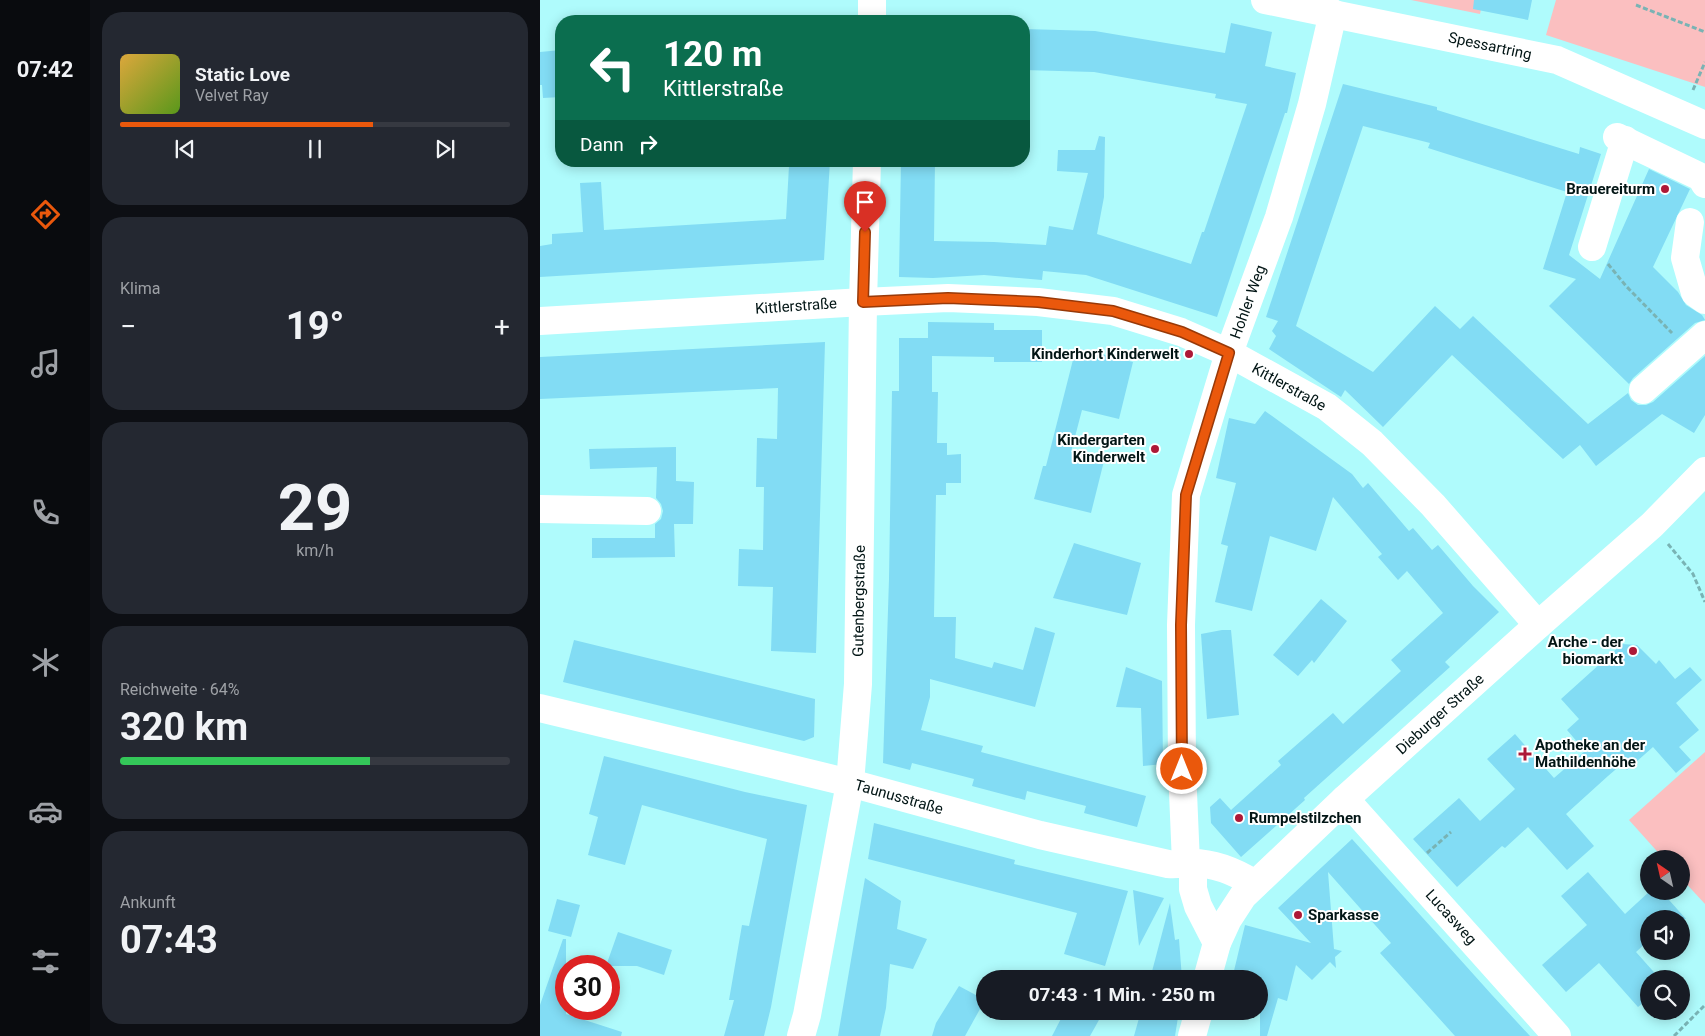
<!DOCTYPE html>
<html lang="de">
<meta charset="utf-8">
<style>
body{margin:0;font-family:Roboto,sans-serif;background:#242831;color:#f1f3f6;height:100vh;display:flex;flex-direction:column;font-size:19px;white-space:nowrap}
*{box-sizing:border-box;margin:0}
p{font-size:16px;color:#9ea1a6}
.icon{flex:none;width:28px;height:28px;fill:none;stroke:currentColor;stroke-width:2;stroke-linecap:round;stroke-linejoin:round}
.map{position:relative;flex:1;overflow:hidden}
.sheet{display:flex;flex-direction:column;gap:12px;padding:12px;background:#0d0f14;width:450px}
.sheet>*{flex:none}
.banner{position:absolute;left:15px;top:15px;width:475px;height:152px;border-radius:20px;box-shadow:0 2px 12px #0003;background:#0b6e4f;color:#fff;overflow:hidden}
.needle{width:32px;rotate:326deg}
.buttons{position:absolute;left:1100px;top:850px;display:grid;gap:10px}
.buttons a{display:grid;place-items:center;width:50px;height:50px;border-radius:50%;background:#171b24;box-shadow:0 2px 12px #0003;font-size:25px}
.speed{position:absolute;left:15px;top:955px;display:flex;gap:10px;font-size:25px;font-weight:700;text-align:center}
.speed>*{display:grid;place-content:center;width:65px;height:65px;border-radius:50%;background:#171b24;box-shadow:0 2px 12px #0003;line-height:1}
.speed .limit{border:8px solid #d22;background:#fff;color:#111}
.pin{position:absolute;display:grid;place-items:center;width:42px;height:42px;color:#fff;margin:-51px -21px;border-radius:50% 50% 50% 0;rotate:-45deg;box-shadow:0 0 5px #0007}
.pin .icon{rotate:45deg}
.me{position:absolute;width:55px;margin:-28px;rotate:0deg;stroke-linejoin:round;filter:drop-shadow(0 0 4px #0008)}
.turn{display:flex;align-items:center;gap:18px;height:105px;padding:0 25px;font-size:22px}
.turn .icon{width:65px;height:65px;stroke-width:2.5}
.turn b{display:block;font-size:35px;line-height:42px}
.then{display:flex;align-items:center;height:48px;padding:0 25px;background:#0003;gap:10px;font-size:19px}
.big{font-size:38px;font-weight:700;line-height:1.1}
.sheet .tile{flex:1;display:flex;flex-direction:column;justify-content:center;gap:8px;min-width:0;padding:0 18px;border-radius:20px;background:#242831}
.sheet .dial{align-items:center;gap:0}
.dial b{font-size:65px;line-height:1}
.song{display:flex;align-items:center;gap:15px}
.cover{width:60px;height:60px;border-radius:8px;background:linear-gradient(135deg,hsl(40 70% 55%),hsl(90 70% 35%))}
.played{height:5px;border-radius:2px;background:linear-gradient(90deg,#ea580c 65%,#363941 65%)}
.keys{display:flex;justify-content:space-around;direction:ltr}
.heat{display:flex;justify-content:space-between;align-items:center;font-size:28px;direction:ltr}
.charge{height:8px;border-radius:4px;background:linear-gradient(90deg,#34c759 64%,#363941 0)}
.trip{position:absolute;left:436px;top:970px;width:292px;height:50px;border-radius:25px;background:#171b24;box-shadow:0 2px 12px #0003;font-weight:700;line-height:50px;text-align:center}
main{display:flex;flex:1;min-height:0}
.dock{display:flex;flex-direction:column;width:90px;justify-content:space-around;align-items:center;background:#090b0e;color:#9ea1a6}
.dock .icon{width:35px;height:35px}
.dock .on{color:#ea580c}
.dock b{font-size:22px;color:#f1f3f6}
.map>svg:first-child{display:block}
</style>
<main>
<nav class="dock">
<b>07:42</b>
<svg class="icon on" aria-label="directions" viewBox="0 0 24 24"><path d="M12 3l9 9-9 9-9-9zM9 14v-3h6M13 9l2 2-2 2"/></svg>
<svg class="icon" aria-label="music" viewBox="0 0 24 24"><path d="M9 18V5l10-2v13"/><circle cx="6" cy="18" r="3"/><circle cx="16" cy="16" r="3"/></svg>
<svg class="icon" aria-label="phone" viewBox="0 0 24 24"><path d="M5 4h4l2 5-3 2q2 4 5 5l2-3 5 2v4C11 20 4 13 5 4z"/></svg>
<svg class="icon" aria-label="climate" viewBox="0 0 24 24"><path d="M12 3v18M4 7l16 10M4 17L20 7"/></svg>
<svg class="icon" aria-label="car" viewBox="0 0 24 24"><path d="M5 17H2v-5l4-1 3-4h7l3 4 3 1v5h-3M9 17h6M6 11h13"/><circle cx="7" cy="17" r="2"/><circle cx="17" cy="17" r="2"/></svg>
<svg class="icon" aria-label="filters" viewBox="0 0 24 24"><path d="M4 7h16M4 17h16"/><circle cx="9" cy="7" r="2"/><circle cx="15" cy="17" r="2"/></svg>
</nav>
<section class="sheet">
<div class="tile">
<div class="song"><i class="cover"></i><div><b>Static Love</b><p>Velvet Ray</p></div></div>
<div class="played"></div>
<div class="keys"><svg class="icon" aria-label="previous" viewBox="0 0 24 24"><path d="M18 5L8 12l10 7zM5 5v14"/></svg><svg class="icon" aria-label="pause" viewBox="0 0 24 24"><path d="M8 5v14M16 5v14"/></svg><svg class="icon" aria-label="next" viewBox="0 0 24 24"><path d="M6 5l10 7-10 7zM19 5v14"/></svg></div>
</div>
<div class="tile"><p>Klima</p>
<div class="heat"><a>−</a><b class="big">19°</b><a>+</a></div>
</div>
<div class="tile dial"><b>29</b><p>km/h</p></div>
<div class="tile"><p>Reichweite · 64%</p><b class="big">320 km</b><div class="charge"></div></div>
<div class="tile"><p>Ankunft</p><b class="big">07:43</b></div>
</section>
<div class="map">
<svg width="1165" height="1036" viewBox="0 0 1165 1036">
<rect width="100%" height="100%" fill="#affbfc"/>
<!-- green -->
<g fill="#fbbfc0">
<polygon points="871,0 943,0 940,14"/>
<polygon points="1016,0 1165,0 1165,87 1006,35"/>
<polygon points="1165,752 1165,904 1141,878 1141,859 1124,859 1089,820"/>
</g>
<!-- building -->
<g fill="#82dcf4">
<polygon points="934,0 992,0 988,20 933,9"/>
<polygon points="691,23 732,32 725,66 756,73 747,113 745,113 677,317 546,275 503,271 502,280 444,275 393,278 359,277 361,161 395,161 394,241 454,242 506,245 509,226 533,230 548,173 517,171 518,150 555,150 559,136 565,137 564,197 557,234 651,264 662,232 664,232 707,104 675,98 676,94 554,72 484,70 484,29 555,31 685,53"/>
<polygon points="21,50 21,97 3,98 2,85 0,85 0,52"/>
<polygon points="803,84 897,107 897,110 1039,154 1040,147 1061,154 1029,255 1060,279 1109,169 1150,189 1113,267 1138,292 1146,305 1162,315 1165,320 1155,323 1093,378 1089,384 1009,306 1036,279 1003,269 1027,192 888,148 890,143 823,126 756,326 833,372 895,306 920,329 933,316 1048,424 1088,393 1091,400 1098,405 1106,405 1113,402 1165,356 1165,415 1154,433 1122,414 1056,466 1040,445 1023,459 912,355 843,427 805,390 801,397 729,349 736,336 732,331 738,321 726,317"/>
<polygon points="258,161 290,161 284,260 0,277 0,246 12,244 12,234 43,232 40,183 61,182 64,230 246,219 249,166 258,165"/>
<polygon points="388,322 454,323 454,330 502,330 502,362 454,362 454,357 392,356 392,392 398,392 397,443 407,443 407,455 421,454 421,483 406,483 406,495 396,495 394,617 416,617 415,658 452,668 454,662 483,670 495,627 515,633 495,707 390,679 390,697 381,730 443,746 441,752 606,796 597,827 544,813 546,806 487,791 485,800 432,786 434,779 372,763 370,770 343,763 349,579 352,391 359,391 359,338 388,338"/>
<polygon points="285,342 276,653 231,651 233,587 198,586 199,549 223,550 224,487 216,487 217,438 237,439 238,388 0,399 0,357"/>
<polygon points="536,348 593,362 579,419 542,410 531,452 564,461 551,513 494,499 503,466 506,466"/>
<polygon points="725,411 812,474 823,488 828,483 869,531 873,528 892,550 898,545 933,586 959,612 905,662 910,667 764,798 765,800 701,857 671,823 670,807 680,798 691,810 741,765 738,761 793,713 803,724 861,671 851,660 903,613 867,571 858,580 838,557 842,554 793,497 776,551 730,536 712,611 675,602 688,546 681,544 696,483 676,478 689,418 715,424"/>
<polygon points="136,447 136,481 154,482 153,524 134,524 135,557 52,558 52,538 115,538 115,524 121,519 123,511 121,504 116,498 117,467 50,469 49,449"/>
<polygon points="534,543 601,563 587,615 513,598"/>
<polygon points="781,599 807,621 774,663 772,660 758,676 733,655"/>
<polygon points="682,630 691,630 699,715 667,719 661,634"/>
<polygon points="34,640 275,699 274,737 264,741 23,682"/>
<polygon points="1082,644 1097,645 1116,664 1119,660 1135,679 1150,667 1162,680 1136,703 1159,730 1139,747 1151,760 1136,773 1113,747 1087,770 1082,764 1068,776 1026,814 1054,846 1027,870 988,827 965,848 962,846 917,887 873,839 919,798 940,821 975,789 947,759 975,734 1014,778 1045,751 1027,730 1039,719 1021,699"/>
<polygon points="586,667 622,681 623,764 603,766 601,708 576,707"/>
<polygon points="64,756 205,792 267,805 231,1007 224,1036 184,1036 194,1000 189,1000 202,925 209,926 227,839 102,805 85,865 48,855 58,817 49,814"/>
<polygon points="334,823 475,860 474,864 588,891 565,966 524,954 537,913 328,859"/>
<polygon points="812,839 952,995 990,1036 915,1036 840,953 851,943 788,872 794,949 802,951 795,957 796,968 790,962 772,980 756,965 747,1001 738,998 727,1036 720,1036 720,979 692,979 705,925 771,943 738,908"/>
<polygon points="1048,872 1085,914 1110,891 1121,891 1146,919 1109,919 1109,940 1096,952 1120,979 1109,979 1109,998 1098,1007 1059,963 1026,992 1002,965 1047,925 1021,896"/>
<polygon points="325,878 361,901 357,929 387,939 373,969 350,964 346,1008 340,1036 298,1036"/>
<polygon points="593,890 624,898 599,946"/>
<polygon points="17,899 40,905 31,937 8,931"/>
<polygon points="630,903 635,940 639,939 642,979 610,979"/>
<polygon points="78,932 132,950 124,975 97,966 66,966"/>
<polygon points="23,939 26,939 26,1014 82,1032 81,1036 0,1036 0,1005"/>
<polygon points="419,986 445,1000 425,1036 392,1036 396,1023"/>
<polygon points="525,1011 564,1011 550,1036 512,1036"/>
<polygon points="601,1011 639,1011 635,1036 594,1036"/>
</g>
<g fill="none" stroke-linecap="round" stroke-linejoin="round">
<!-- path -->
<g stroke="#79b3b4" stroke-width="3" stroke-dasharray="5 2.5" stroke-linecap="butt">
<polyline points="1096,5 1165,32"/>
<polyline points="1153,90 1165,62"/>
<polyline points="1068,264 1086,286 1132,333"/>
<polyline points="1128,544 1153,574 1165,602"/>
<polyline points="887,853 911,832"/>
<polyline points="1134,1036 1165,1005"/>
</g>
<!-- minor -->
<g stroke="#fff" stroke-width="28">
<polyline points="332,21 332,0"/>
<polyline points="1077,137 1161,177 1165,184"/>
<polyline points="1150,222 1145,258 1155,293 1165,300"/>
<polyline points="1052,247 1085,140"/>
<polyline points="0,321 323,302 408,298 498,302 573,311 641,332 689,353 787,407 832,443 893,505 998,625"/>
<polyline points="1103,390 1165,335"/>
<polyline points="0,509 107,511"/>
<path d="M0,708l310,75 190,52 128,29c9,1 16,-1 24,-1 24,0 44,9 63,21"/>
<polyline points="805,799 1017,1036"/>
<polyline points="646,863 642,769 641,625 646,495 689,353 739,217 772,104 793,13"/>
<polyline points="653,863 653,889 658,906 677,943"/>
<polyline points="261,1036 267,1015 310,783 318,684 323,302 327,161"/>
</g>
<!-- major -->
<g stroke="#fff" stroke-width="28">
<polyline points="725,0 1017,60 1165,125"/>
<polyline points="667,979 677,943 688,919 703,896 805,799 998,625 1112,525 1165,471"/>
<polyline points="652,1036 659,1011"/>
</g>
</g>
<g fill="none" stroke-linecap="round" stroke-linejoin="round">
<defs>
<polyline id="route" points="325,232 323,302 408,298 498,302 573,311 642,332 689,353 646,495 641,625 642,769"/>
</defs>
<!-- route casing -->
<use href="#route" stroke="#983908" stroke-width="12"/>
<!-- route -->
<use href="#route" stroke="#ea580c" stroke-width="9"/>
</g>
<!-- markers -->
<g fill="#ad1837" stroke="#fff" stroke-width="2">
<circle cx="1125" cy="189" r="5"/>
<circle cx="649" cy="354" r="5"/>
<circle cx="615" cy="449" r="5"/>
<circle cx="1093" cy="651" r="5"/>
<path d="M982.5 746.5h5v5h5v5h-5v5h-5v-5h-5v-5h5z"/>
<circle cx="699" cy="818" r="5"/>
<circle cx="758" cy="915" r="5"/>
</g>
<g text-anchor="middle" stroke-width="4" stroke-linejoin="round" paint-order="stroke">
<!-- street labels -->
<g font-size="15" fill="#021515" stroke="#fff">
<text transform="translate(950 46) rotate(12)" y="5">Spessartring</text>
<text transform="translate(708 302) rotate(-70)" y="5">Hohler Weg</text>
<text transform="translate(256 306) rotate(-4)" y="5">Kittlerstraße</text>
<text transform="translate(749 387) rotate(29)" y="5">Kittlerstraße</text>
<text transform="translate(319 601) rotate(-89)" y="5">Gutenbergstraße</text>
<text transform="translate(900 714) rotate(-42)" y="5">Dieburger Straße</text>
<text transform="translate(359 797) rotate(16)" y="5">Taunusstraße</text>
<text transform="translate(911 917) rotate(48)" y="5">Lucasweg</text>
</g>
<!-- poi labels -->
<g font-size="15" font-weight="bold" fill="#021515" stroke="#fff" text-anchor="end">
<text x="1115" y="194">Brauereiturm</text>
<text x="639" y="359">Kinderhort Kinderwelt</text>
<text x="605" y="445">Kindergarten<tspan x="605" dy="17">Kinderwelt</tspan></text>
<text x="1083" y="647">Arche - der<tspan x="1083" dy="17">biomarkt</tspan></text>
<text x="995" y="750" text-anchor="start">Apotheke an der<tspan x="995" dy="17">Mathildenhöhe</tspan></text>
<text x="709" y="823" text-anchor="start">Rumpelstilzchen</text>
<text x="768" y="920" text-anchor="start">Sparkasse</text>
</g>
</g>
</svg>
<div class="buttons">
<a><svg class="needle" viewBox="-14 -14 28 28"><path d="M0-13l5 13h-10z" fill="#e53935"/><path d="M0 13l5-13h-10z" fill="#9ea1a6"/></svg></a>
<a><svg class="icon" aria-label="sound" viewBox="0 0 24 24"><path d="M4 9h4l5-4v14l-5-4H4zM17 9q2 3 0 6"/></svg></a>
<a><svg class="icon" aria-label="search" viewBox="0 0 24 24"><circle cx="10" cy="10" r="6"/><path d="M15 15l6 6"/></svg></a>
</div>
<div class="speed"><div class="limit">30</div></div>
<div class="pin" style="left:325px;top:232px;background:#d93025"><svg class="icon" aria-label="arrive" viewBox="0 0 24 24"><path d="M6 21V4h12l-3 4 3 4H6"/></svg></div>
<svg class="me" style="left:642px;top:769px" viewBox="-20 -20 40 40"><circle r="17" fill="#ea580c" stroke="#fff" stroke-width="3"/><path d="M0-11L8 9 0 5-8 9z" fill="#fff"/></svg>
<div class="trip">07:43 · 1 Min. · 250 m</div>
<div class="banner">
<div class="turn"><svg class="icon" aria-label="left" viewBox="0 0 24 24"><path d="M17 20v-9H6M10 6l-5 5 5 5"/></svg><div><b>120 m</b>Kittlerstraße</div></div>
<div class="then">Dann<svg class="icon" aria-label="right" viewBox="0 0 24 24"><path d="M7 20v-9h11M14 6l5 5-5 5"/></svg></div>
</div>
</div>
</main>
